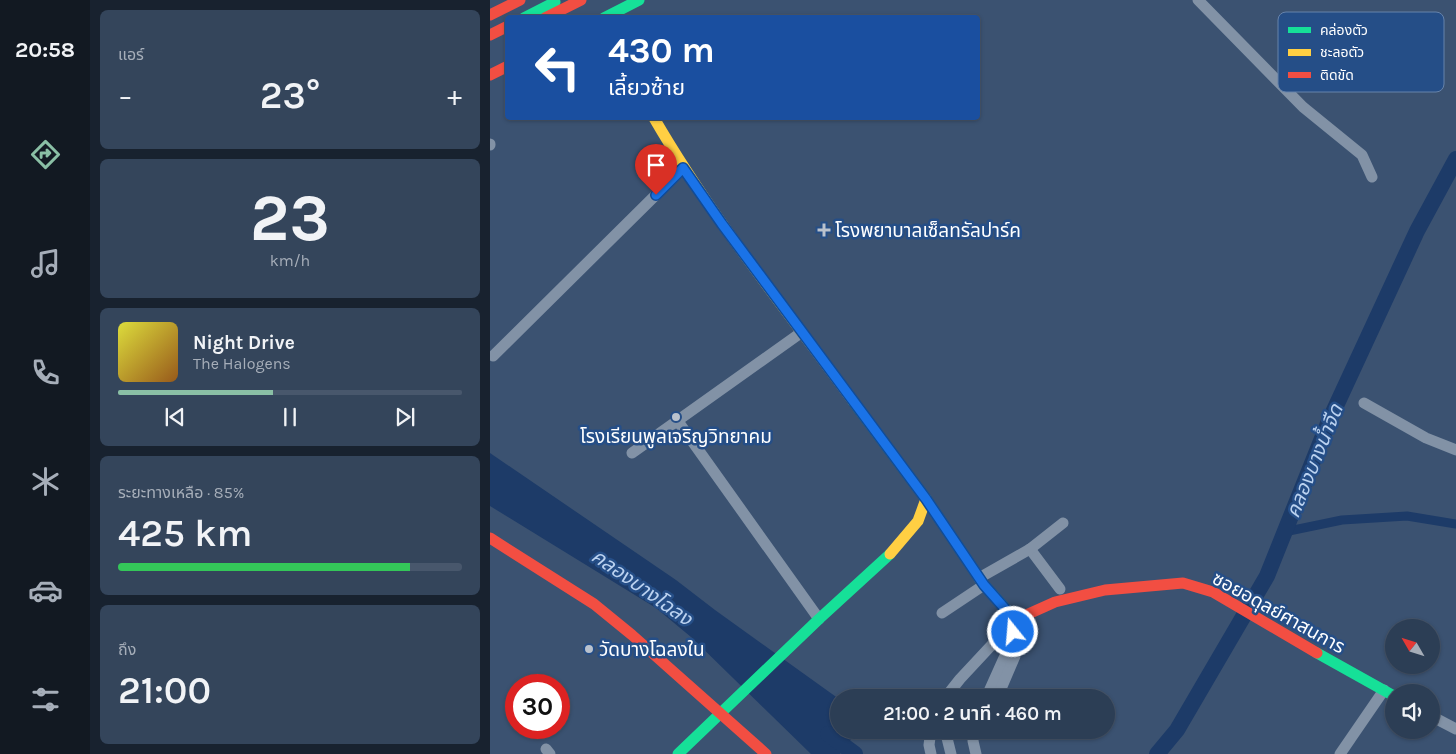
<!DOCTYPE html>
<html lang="th">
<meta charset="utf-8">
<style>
body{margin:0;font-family:Karla,"Noto Sans Thai",sans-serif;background:#34455b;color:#f1f3f6;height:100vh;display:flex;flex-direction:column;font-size:19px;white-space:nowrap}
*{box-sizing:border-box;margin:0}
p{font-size:16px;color:#a6aeb9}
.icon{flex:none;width:28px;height:28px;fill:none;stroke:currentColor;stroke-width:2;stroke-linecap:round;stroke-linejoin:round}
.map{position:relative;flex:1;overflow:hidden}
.panel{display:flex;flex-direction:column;gap:10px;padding:10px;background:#18222f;width:400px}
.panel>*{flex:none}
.hud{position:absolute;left:15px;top:15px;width:475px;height:105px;border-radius:5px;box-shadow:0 1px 4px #0004,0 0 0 1px #48576c;background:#1a4fa0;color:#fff;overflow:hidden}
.needle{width:32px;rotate:309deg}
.controls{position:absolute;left:895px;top:619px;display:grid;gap:10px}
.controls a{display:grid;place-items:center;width:55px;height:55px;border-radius:50%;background:#2c3e55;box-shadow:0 1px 4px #0004,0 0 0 1px #48576c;font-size:25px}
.speed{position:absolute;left:15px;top:674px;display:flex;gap:10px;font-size:25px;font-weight:700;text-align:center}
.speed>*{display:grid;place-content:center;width:65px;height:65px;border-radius:50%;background:#2c3e55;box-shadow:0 1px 4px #0004,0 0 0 1px #48576c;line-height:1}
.speed .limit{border:8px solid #d22;background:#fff;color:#111}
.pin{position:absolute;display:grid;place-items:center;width:42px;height:42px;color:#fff;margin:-51px -21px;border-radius:50% 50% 50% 0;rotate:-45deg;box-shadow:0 0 5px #0007}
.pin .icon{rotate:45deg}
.me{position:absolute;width:55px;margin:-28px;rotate:343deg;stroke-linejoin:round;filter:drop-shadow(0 0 4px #0008)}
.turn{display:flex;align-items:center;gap:18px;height:105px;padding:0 20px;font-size:22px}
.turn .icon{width:65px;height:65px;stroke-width:2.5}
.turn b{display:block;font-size:35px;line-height:42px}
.big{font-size:38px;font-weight:600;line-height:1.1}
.panel .tile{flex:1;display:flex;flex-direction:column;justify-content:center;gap:8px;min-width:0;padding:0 18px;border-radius:8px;background:#34455b}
.panel .dial{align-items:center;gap:0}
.dial b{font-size:65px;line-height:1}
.song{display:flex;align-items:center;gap:15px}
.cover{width:60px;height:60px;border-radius:8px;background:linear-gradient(135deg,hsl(60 70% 55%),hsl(30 70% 35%))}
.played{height:5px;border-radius:2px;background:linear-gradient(90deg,#8abfa5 45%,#48576c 45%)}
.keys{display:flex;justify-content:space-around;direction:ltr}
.heat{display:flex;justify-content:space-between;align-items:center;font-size:28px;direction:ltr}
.charge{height:8px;border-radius:4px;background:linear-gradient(90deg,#34c759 85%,#48576c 0)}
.trip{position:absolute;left:340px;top:689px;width:285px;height:50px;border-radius:25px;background:#2c3e55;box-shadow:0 1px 4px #0004,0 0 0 1px #48576c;font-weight:600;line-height:50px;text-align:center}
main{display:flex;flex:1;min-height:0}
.tabs{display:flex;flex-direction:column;width:90px;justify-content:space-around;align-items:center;background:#121922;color:#a6aeb9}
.tabs .icon{width:35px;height:35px}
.tabs .active{color:#8abfa5}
.tabs b{font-size:22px;color:#f1f3f6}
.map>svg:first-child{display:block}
</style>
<main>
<nav class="tabs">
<b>20:58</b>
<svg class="icon active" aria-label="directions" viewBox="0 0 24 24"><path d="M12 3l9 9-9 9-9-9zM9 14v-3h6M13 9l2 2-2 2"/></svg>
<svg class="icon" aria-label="music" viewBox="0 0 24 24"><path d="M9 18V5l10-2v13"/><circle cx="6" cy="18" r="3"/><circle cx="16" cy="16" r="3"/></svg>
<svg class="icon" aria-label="phone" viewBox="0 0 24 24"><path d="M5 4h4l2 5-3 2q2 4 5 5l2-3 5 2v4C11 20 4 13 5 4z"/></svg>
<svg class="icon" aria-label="climate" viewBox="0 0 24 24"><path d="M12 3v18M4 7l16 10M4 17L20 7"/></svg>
<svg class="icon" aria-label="car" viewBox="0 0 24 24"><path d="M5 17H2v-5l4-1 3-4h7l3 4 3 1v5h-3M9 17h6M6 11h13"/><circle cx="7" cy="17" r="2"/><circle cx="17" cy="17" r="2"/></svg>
<svg class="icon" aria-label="filters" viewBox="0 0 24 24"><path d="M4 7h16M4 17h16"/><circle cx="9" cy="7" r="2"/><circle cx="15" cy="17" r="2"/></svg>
</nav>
<section class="panel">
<div class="tile"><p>แอร์</p>
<div class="heat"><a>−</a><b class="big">23°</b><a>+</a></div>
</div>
<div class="tile dial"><b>23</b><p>km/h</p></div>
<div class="tile">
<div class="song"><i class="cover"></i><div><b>Night Drive</b><p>The Halogens</p></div></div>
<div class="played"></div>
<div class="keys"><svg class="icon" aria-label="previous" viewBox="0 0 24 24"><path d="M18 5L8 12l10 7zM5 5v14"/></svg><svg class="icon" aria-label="pause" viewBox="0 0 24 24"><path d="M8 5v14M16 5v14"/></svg><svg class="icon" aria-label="next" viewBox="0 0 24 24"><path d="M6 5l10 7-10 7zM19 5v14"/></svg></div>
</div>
<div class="tile"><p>ระยะทางเหลือ · 85%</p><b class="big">425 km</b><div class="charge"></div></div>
<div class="tile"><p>ถึง</p><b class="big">21:00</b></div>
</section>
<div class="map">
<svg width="966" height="754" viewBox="0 0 966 754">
<rect width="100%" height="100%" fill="#3b5271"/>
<!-- water -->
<polygon fill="#1d3b68" points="0,453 186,580 225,610 349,699 349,730 368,730 350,754 321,754 201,637 166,608 0,506"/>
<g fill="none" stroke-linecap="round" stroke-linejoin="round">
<!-- canal -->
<g stroke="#1d3b68" stroke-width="9">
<polyline points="794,532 852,520 917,516 966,524"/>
<polyline points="361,754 362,752"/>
</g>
<!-- river -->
<g stroke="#1d3b68" stroke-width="16">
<polyline points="338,734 365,754"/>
<polyline points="667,754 687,730 777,576 839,421 927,231 966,159"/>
</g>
<!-- street -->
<g stroke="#8292a6" stroke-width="11">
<polyline points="708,0 813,107 872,155 882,177"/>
<polyline points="0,144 0,145"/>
<polyline points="3,356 193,168"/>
<polyline points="874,403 936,438 966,450"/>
<polyline points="187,420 329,619"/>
<polyline points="142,453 312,332"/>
<polyline points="540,549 570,589"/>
<polyline points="489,578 540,549 573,523"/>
<polyline points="452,613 494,585"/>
<polyline points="455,698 470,679 525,620"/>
<polyline points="496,698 518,649 515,639"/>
<polyline points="507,698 525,656 527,646 523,632 525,620"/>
<polyline points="941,716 966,729"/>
<polyline points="441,730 439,745 441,754"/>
<polyline points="455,730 461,754"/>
<polyline points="484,730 483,741 486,754"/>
<polyline points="56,749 60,754"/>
<polyline points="850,754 894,690"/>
</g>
<!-- fast -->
<g stroke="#16e098" stroke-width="11">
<polyline points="34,18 65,2"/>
<polyline points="114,18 149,0"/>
<polyline points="363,401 436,499 494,585 521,615"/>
<polyline points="827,653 904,696"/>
<polyline points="188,754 329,619 400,554"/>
</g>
<!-- slow -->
<g stroke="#ffcf43" stroke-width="11">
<path d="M164,118c58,100 131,190 199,283"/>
<polyline points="400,554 428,521 436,499"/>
</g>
<!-- jam -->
<g stroke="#f24e42" stroke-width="11">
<polyline points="0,15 30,0"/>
<polyline points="55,18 91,0"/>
<polyline points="0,35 18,26"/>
<polyline points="0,75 18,66"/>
<polyline points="0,538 104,604 142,635 276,754"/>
<polyline points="521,615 525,620 565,602 615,590 693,583 723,592 827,653"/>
</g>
</g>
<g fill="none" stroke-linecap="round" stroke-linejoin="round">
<defs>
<polyline id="route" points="166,195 193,168 232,224 436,499 494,585 525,620 523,632"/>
</defs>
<!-- route casing -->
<use href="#route" stroke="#114b97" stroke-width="12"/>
<!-- route -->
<use href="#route" stroke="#1a73e8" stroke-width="9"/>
</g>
<!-- markers -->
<g fill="#bac2cd" stroke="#254e87" stroke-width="2">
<path d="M331.5 222.5h5v5h5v5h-5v5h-5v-5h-5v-5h5z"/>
<circle cx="186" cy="417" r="5"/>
<circle cx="99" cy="649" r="5"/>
</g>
<g text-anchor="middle" stroke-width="5" stroke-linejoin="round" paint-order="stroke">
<!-- poi labels -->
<g font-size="19" fill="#fff" stroke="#254e87" text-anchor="start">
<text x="345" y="237">โรงพยาบาลเซ็ลทรัลปาร์ค</text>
<text x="186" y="443" text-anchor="middle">โรงเรียนพูลเจริญวิทยาคม</text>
<text x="109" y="656">วัดบางโฉลงใน</text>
</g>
<!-- street labels -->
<g font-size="19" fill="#fff" stroke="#254e87">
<text transform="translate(789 612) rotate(29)" y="7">ซอยอดุลย์ศาสนการ</text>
</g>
<!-- water labels -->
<g font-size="20" font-style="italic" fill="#bbd2f0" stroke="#254e87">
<text transform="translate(824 461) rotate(-68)" y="7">คลองบางน้ำจืด</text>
<text transform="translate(152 587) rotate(35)" y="7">คลองบางโฉลง</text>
</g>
</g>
<!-- legend -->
<rect x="788" y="12" width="166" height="80" rx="8" fill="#254e87" stroke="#6683ab" stroke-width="1"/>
<rect x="798" y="27" width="23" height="6" fill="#16e098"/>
<rect x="798" y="49" width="23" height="7" fill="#ffcf43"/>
<rect x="798" y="72" width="23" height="6" fill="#f24e42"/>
<g font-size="14" fill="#fff">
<text x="830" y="35">คล่องตัว</text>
<text x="830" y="57">ชะลอตัว</text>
<text x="830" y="80">ติดขัด</text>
</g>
</svg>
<div class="controls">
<a><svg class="needle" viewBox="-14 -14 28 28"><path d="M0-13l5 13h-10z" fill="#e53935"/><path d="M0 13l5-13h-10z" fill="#a6aeb9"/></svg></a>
<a><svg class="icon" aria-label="sound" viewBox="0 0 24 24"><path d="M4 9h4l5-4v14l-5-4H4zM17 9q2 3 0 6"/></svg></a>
</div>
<div class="speed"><div class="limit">30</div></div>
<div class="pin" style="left:166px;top:195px;background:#d93025"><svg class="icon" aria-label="arrive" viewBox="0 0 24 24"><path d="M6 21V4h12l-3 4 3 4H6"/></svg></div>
<svg class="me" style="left:523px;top:632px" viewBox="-20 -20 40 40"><circle r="17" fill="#1a73e8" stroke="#fff" stroke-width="3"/><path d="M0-11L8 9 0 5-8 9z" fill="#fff"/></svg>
<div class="trip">21:00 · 2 นาที · 460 m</div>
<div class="hud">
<div class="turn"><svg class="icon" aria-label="left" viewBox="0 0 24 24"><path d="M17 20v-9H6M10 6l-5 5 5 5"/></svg><div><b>430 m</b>เลี้ยวซ้าย</div></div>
</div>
</div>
</main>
